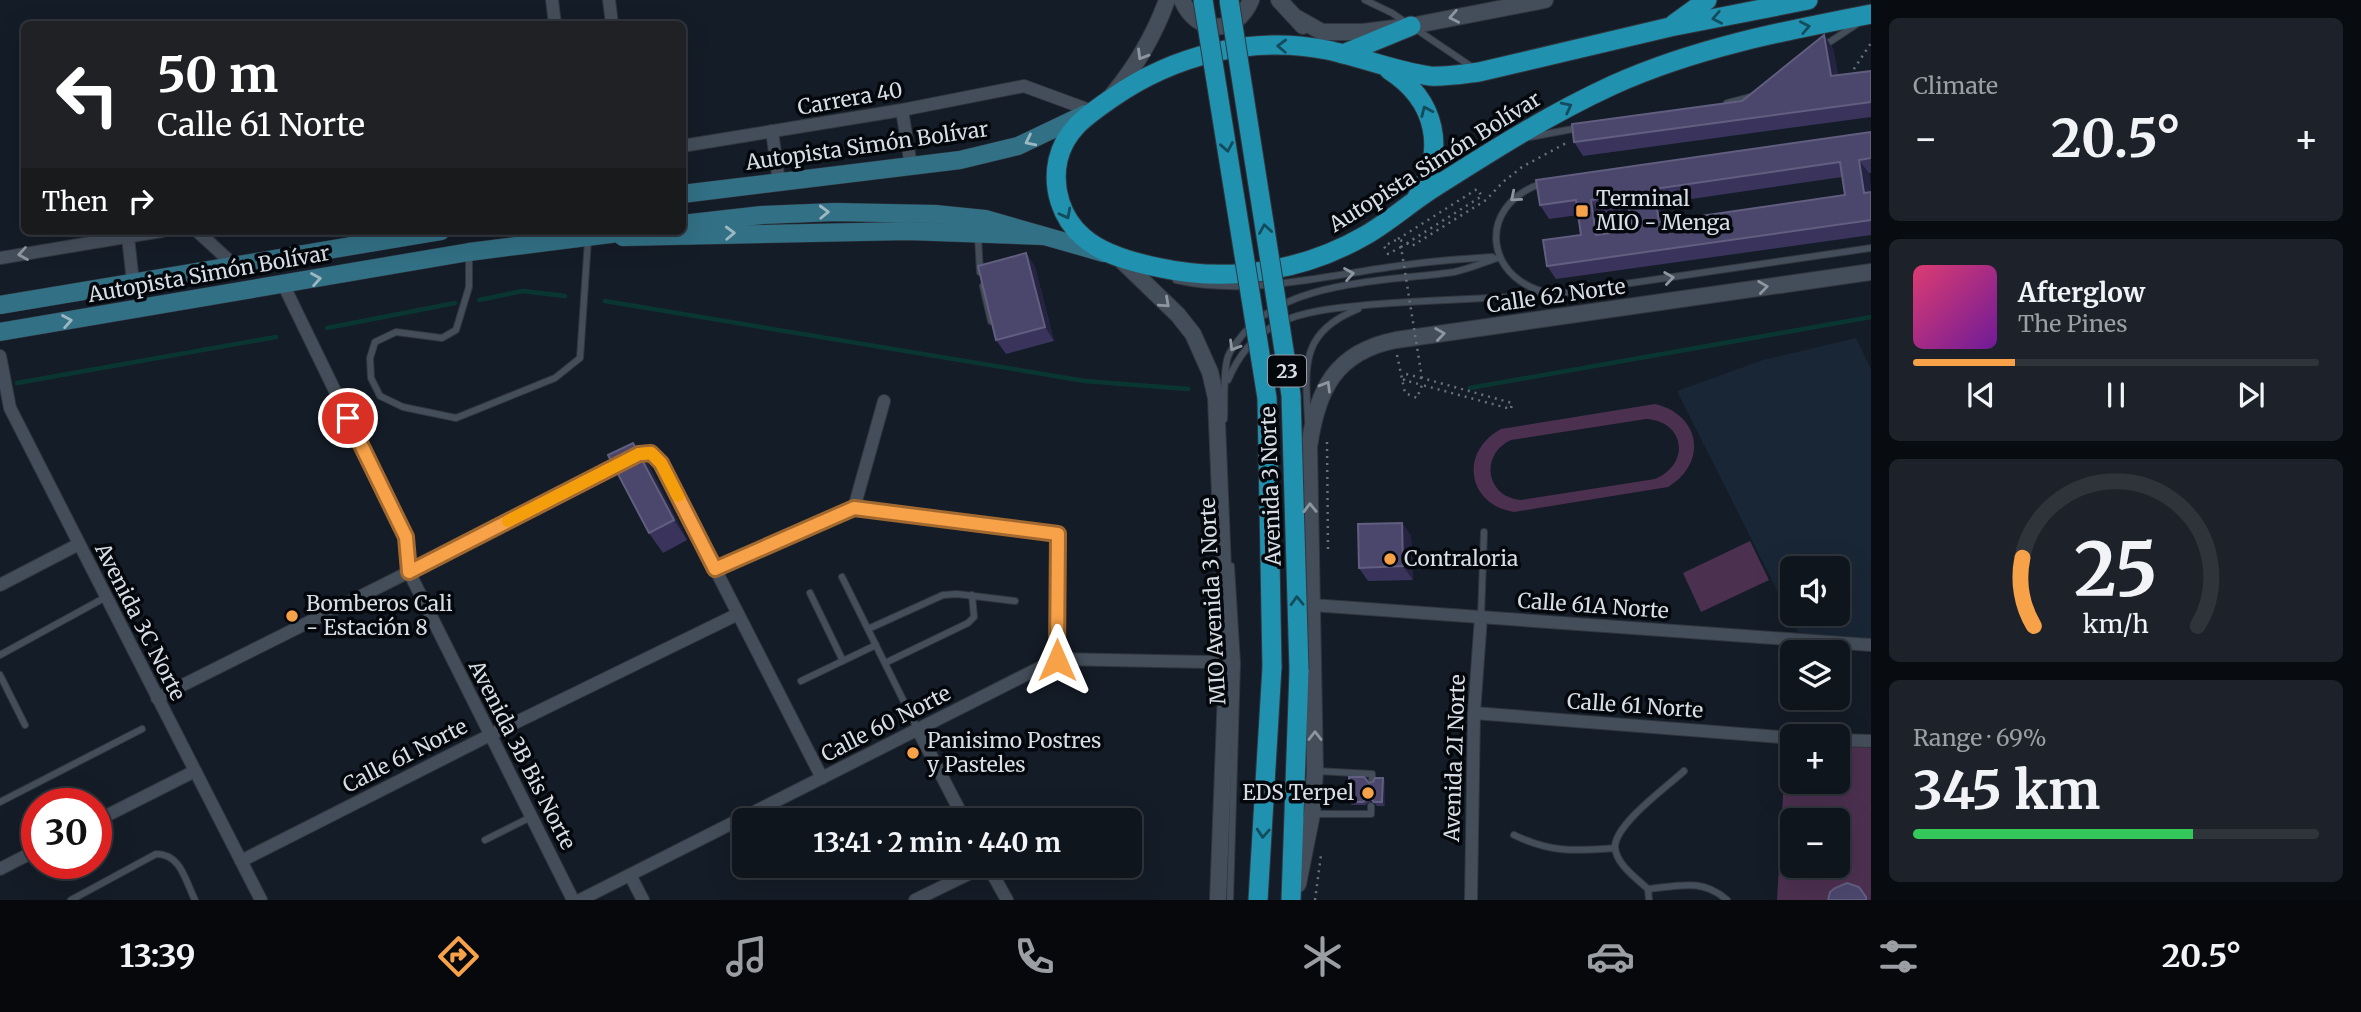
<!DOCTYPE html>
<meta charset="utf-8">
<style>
body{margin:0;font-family:Merriweather,serif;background:#1d222a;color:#f1f3f6;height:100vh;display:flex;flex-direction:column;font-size:26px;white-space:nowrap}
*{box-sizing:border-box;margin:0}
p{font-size:23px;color:#9b9fa4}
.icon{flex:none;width:38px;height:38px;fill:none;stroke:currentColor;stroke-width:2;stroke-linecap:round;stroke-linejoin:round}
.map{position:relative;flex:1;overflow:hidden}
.side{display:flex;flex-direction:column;gap:18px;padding:18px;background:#080c10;width:490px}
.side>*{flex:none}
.hud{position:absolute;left:21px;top:21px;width:665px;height:214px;border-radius:10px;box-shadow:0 7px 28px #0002,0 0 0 2px #2f343b;background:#202124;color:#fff;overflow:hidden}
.tools{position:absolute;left:1780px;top:556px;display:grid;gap:14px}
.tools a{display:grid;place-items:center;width:70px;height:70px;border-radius:10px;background:#0f151d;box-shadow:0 7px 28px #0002,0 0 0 2px #2f343b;font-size:35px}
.speed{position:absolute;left:21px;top:788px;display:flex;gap:14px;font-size:35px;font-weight:700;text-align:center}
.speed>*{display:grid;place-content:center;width:91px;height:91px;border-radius:50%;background:#0f151d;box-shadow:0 7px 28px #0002,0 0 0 2px #2f343b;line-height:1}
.speed .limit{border:10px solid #d22;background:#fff;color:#111}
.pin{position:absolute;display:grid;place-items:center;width:60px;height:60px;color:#fff;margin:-30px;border:4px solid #fff;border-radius:50%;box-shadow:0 2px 7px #0007}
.me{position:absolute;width:77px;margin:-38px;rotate:0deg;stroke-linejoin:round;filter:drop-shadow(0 0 5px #0008)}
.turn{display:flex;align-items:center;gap:24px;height:147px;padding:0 21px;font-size:32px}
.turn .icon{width:91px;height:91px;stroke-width:2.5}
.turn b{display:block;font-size:49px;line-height:60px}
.then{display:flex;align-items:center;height:66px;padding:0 21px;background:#0003;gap:14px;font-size:26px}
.big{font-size:52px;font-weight:700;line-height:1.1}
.side .widget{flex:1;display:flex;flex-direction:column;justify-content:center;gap:10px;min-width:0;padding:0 24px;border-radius:10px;background:#1d222a}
.side .dial{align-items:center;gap:0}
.dial svg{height:182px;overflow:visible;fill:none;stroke:#2f343b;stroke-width:7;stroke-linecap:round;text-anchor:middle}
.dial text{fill:#f1f3f6;stroke:none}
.song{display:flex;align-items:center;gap:21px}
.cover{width:84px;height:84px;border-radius:10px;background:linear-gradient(135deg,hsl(340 70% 55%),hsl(280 70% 35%))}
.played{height:7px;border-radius:4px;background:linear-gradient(90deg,#f7a148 25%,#2f343b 25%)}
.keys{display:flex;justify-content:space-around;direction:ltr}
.heat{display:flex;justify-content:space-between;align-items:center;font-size:38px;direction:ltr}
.charge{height:10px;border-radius:5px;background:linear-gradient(90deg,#34c759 69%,#2f343b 0)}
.trip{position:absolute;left:732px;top:808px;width:410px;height:70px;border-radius:10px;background:#0f151d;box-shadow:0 7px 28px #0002,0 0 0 2px #2f343b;font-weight:700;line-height:70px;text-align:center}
.tab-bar{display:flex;height:112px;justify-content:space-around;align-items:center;background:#06080c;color:#9b9fa4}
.tab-bar .icon{width:49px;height:49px}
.tab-bar .on{color:#f7a148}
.tab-bar b{font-size:32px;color:#f1f3f6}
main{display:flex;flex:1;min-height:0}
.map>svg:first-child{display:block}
</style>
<main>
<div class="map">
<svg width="1871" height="900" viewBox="0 0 1871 900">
<rect width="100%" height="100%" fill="#141c27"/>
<!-- built -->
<path fill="#192635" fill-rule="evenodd" d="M1856,338l15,31v276l-69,-5 -125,-249 86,-31zM1792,569h46v45h-46z"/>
<!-- pitch -->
<g fill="#4c3050" fill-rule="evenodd">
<path d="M1655,404c46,11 53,59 13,83l-154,25c-47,-8 -55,-60 -13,-83zM1646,419c39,2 45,45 9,60l-134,21c-36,-3 -41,-46 -10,-60z"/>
<polygon points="1750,541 1769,580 1701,612 1683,573"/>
<path d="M1786,743h6v39h46v-36l33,1v153h-94zM1792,821h46v45h-46z"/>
</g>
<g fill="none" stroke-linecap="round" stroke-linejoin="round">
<!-- stream -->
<g stroke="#0a3632" stroke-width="4.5">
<polyline points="479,300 523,291 565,296"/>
<polyline points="605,301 1085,381 1188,389"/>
<polyline points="327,328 455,303"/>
<polyline points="17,383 276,337"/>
<polyline points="1470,388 1871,317"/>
</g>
<defs>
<g id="service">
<polyline points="1365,0 1392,13 1472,67"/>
<polyline points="1822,47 1857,24"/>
<polyline points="1727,103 1750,97"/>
<polyline points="1530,137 1578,128"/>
<path d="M1543,183c-71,23 -57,103 13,111l315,-46"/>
<polyline points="978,237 980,272"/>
<polyline points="469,253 469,287 456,330 442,338 396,332 375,342 370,358 371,378 380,396 403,407 456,418 555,378 580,358 588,240"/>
<path d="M1176,280c70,16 144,-3 214,-13 33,-5 68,-8 102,-10"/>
<polyline points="983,286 991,321"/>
<path d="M1228,380c11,-26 27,-46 53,-58 26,-12 57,-14 85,-17 59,-5 118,-6 178,-10"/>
<path d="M1224,419c1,-18 -1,-41 3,-59 1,-6 6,-13 10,-18 43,-63 149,-60 217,-70 15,-3 31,-10 46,-15"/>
<path d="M1308,420c-3,-54 -8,-88 50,-111"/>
<polyline points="842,577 918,730"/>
<polyline points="810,593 843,661"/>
<polyline points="1481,617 1484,532"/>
<polyline points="868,629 943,595 957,594 1015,601"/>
<polyline points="0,655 106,597"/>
<polyline points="885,663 968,623 974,617 972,595"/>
<polyline points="0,675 25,725"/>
<polyline points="801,681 876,645"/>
<polyline points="1317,771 1372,774 1372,781"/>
<polyline points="0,802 142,729"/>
<polyline points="1314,814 1371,814 1371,806"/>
<path d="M1514,835c38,18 60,16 101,13"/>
<polyline points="485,840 531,817"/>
<path d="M1648,889c31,-3 54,-11 79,11"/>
<path d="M71,900l85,-46c25,0 29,26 39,46"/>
<polyline points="1230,900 1237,663 1231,566"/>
<path d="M1649,900l-1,-11c-12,-11 -32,-25 -33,-42 0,-23 53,-61 69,-76"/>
</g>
<g id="minor">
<polyline points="552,0 555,24"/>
<polyline points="609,0 612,24"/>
<polyline points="902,110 911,166"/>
<polyline points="772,131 779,182"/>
<polyline points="682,146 902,110 1024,86 1092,111"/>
<polyline points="197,231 235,266"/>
<polyline points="128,237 133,282"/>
<polyline points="0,258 162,231"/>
<polyline points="283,284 406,537 409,572 573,900"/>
<polyline points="0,356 10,408 261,900"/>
<polyline points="854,508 884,401"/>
<polyline points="715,569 854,508 1058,534 1057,659"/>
<polyline points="0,585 79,544"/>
<polyline points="1312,605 1871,645"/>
<polyline points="157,698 409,572 639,454 651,453 661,463 822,778"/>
<polyline points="1474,713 1792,738"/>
<polyline points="918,730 965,821"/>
<polyline points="1838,740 1871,741"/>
<polyline points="96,821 195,771"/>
<polyline points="241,861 490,735 738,614"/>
<polyline points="988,866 1007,900"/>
<polyline points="0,869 37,850"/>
<polyline points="630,875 643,900"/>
<polyline points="580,900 1057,659 1209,662 1227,665"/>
<polyline points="915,900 985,866"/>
<polyline points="1471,900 1474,713 1481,617"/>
</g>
<g id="tertiary">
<path d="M1182,0c15,35 54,36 69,0"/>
<polyline points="1279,0 1303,26"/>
<polyline points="1297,18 1322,32 1363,32 1411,26 1545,0"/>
<path d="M1113,94c24,-29 41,-58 54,-94"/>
<polyline points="1118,257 1178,315 1193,334 1210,372 1216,398 1227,665 1218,900"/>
<path d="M1298,884l14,-70 3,-43 -6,-324c8,-57 26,-95 87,-107l475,-68"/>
</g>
<g id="secondary">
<polyline points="682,194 960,160 1018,146 1085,114"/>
<polyline points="682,224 762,215 835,212 935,214 985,219 1104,253"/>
<polyline points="623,237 908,231 1043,236"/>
<polyline points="0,305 441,231"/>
<polyline points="0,332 469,252 634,231"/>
</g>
<g id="primary">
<path d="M1808,0l-138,27 -191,45c-16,2 -34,5 -49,4 -36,-5 -69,-19 -103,-26 -75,-15 -153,5 -215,48 -24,17 -47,31 -54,62 -6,28 3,58 25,77 20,18 52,26 78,31 69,15 143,3 205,-33 24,-14 45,-33 69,-48 58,-37 115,-73 178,-102 82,-37 170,-54 258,-71"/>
<polyline points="1674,24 1707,0"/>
<polyline points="1343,54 1411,26"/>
<path d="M1389,70c47,30 58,80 28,127"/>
<polyline points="1258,900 1272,667"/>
<polyline points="1291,900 1299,670"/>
</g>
</defs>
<!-- service casing -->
<use href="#service" stroke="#31363e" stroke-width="8"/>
<!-- minor casing -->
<use href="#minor" stroke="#31363e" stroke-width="14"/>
<!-- tertiary casing -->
<use href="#tertiary" stroke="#31363e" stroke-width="18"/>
<!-- secondary casing -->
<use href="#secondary" stroke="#31363e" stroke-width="19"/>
<!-- primary casing -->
<use href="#primary" stroke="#31363e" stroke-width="21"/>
<!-- path -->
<g stroke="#69717a" stroke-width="2.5" stroke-dasharray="2 5" stroke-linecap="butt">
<polyline points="1850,75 1871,43"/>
<polyline points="1401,247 1388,254 1384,246 1398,239 1412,246 1486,200 1503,182 1522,167 1568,142"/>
<polyline points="1397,355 1405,393 1417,398 1422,385 1404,380 1406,374 1422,378"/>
<polyline points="1327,442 1328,551"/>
<polyline points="1315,900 1321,855"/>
</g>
<!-- service -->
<use href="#service" stroke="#444e5a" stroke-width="6"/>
<!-- minor -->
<use href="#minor" stroke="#444e5a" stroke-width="12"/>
<!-- tertiary -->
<use href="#tertiary" stroke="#444e5a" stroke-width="16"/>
<!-- secondary -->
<use href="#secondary" stroke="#327085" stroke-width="18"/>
<!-- primary -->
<use href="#primary" stroke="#2092af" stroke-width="19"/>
<defs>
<g id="primary-bridge">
<polyline points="1203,0 1267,398 1272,667"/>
<polyline points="1229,0 1291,395 1299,670"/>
</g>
</defs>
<!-- primary-bridge casing -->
<use href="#primary-bridge" stroke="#31363e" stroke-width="21" stroke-linecap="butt"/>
<!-- path-bridge -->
<polyline stroke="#69717a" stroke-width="2.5" stroke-dasharray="2 5" stroke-linecap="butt" points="1398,239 1477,189 1482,196 1401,247 1422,378 1512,403 1511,409 1422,385"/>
<!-- primary-bridge -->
<use href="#primary-bridge" stroke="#2092af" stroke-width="19"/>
</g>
<!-- wall -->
<g fill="#3a345d" fill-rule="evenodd">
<polygon points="1824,35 1833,49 1838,75 1871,71 1871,117 1583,156 1574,142 1742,101"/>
<path d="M1871,132v41h-2l2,16v46l-315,44 -9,-13 34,-31 -3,-20 -29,4 -9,-14zM1842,177l3,18 -178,26 -3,-18zM1629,209l3,21 -29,4 -3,-20z"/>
<polygon points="1026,253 1035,267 1054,341 1006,354 996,340"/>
<polygon points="633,443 647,462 687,540 663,553 649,533"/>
<polygon points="1402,523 1411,536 1413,580 1368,581 1359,568"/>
<polygon points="1383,778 1385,781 1385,806 1377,806 1372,800 1365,805 1352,805 1349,802 1369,783"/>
</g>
<!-- shaded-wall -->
<g fill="#242341">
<polygon points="1824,35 1833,49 1841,90 1831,76"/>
<polygon points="1859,160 1869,173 1871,189 1871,203 1864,193"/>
<polygon points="1654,189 1664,203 1669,235 1659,222"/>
<polygon points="1591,200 1600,214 1606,249 1596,235"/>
<polygon points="1026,253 1035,267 1054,341 1045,327"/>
<polygon points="633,443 647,462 687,540 674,520"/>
<polygon points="1402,523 1411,536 1413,580 1403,566"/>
<polygon points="1383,778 1385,781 1385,806 1382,802"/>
</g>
<!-- building -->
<g fill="#4b466c" stroke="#615e7f" stroke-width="2" fill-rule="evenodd">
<polygon points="1824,35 1831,76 1871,71 1871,102 1574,142 1572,124 1742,101"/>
<path d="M1871,132v26l-12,2 5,33 7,-1v28l-324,46 -4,-26 38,-5 -5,-35 -36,5 -4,-25zM1840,162l5,33 -186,27 -5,-33zM1627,195l5,35 -36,5 -5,-35z"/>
<polygon points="1026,253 1045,327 996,340 978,266"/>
<polygon points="633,443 674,520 649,533 608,455"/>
<polygon points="1402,523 1403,566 1359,568 1358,524"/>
<polygon points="1349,777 1364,777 1369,783 1373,782 1375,778 1383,778 1382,802 1374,802 1369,797 1363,802 1349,802"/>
<polygon points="1847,883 1859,887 1866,897 1866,900 1828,900 1830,892 1835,888"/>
</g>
<!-- one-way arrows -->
<defs><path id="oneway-chevron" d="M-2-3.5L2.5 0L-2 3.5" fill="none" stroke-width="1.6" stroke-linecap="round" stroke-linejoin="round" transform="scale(1.75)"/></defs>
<g stroke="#8e96a0">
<use href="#oneway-chevron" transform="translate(1454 17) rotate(169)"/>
<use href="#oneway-chevron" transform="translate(1142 55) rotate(121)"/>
<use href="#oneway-chevron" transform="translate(1515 197) rotate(140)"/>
<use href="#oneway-chevron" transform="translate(23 254) rotate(171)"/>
<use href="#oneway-chevron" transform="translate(1349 274) rotate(-10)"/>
<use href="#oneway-chevron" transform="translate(1669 278) rotate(-8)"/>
<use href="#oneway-chevron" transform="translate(1763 287) rotate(-8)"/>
<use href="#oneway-chevron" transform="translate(1165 303) rotate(42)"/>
<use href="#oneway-chevron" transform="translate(1440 334) rotate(-8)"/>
<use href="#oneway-chevron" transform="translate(1234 346) rotate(121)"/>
<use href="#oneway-chevron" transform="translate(1326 386) rotate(-59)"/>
<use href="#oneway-chevron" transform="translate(1310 508) rotate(-91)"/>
<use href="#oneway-chevron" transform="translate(1315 736) rotate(-90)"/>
</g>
<g stroke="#124c5d">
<use href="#oneway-chevron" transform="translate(1717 18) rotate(169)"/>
<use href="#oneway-chevron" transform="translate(1805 27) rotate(-11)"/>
<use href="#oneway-chevron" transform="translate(1282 46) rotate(-178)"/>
<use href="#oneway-chevron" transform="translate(1567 107) rotate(-27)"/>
<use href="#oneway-chevron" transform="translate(1426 111) rotate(-114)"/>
<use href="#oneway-chevron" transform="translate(1227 147) rotate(80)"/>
<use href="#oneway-chevron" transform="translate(1066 214) rotate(62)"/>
<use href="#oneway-chevron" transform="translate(1265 229) rotate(-99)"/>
<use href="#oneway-chevron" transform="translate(1297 601) rotate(-92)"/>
<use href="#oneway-chevron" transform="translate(1263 833) rotate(94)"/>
</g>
<g stroke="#9eb8c3">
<use href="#oneway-chevron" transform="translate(1030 141) rotate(154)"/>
<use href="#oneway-chevron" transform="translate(824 212) rotate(-2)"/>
<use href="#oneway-chevron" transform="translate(730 233) rotate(-2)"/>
<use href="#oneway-chevron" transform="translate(316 279) rotate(-10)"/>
<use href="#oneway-chevron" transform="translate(67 321) rotate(-10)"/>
</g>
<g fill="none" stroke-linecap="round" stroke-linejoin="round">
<defs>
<polyline id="route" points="348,418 406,537 409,572 639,454 651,453 661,463 715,569 854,508 1058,534 1057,660"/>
</defs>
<!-- route casing -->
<use href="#route" stroke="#a1692f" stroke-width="18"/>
<!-- route -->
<use href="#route" stroke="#f7a148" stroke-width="12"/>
<!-- slow -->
<polyline stroke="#f59e0b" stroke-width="12" points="508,521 639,454 651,453 661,463 678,496"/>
</g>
<!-- markers -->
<g fill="#f7a148" stroke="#04070b" stroke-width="2.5">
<rect x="1575" y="204" width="14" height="14" rx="3.5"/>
<circle cx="1390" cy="559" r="7"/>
<circle cx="292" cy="616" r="7"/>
<circle cx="913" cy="753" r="7"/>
<circle cx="1368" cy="793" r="7"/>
</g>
<g text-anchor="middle" stroke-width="7" stroke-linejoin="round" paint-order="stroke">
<!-- shield labels -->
<rect fill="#04070b" stroke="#989ea4" stroke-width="2" x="1268" y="355.5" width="38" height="31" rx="5"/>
<g font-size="19" font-weight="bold" fill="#d8dee5">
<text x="1287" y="378">23</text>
</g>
<!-- street labels -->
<g font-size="21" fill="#d8dee5" stroke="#04070b">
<text transform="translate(850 99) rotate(-10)" y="7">Carrera 40</text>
<text transform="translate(867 146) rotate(-8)" y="7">Autopista Simón Bolívar</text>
<text transform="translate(1435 162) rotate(-32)" y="7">Autopista Simón Bolívar</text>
<text transform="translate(209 274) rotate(-10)" y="7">Autopista Simón Bolívar</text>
<text transform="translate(1556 296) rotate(-8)" y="7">Calle 62 Norte</text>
<text transform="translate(1271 486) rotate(-92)" y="7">Avenida 3 Norte</text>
<text transform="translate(1213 601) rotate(-93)" y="7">MIO Avenida 3 Norte</text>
<text transform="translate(1593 606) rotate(4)" y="7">Calle 61A Norte</text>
<text transform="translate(140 622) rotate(63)" y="7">Avenida 3C Norte</text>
<text transform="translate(1635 706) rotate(4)" y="7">Calle 61 Norte</text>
<text transform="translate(886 724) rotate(-27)" y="7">Calle 60 Norte</text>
<text transform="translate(522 755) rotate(63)" y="7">Avenida 3B Bis Norte</text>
<text transform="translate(405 756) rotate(-27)" y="7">Calle 61 Norte</text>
<text transform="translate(1455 758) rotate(-88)" y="7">Avenida 2I Norte</text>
</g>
<!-- poi labels -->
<g font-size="21" fill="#d8dee5" stroke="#04070b" text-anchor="start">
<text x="1596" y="206">Terminal<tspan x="1596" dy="24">MIO - Menga</tspan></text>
<text x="1404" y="566">Contraloria</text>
<text x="306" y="611">Bomberos Cali<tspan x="306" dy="24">- Estación 8</tspan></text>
<text x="927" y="748">Panisimo Postres<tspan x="927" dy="24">y Pasteles</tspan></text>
<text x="1354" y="800" text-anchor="end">EDS Terpel</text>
</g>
</g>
</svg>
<div class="tools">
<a><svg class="icon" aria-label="sound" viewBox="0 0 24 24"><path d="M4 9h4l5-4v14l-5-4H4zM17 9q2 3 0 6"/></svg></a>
<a><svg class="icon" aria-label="layers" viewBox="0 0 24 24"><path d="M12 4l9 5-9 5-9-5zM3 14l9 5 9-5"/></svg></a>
<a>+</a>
<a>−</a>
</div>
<div class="speed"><div class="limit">30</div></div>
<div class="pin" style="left:348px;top:418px;background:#d93025"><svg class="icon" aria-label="arrive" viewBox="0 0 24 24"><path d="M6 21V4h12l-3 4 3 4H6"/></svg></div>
<svg class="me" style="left:1057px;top:660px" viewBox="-20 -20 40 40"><path d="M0-17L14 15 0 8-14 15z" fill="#f7a148" stroke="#fff" stroke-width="4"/></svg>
<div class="trip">13:41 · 2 min · 440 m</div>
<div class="hud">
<div class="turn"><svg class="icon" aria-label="left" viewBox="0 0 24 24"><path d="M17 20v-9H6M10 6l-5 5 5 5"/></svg><div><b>50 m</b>Calle 61 Norte</div></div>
<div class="then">Then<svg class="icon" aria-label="right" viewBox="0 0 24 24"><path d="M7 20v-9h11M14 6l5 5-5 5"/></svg></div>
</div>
</div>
<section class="side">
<div class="widget"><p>Climate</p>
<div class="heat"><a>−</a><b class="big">20.5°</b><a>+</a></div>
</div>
<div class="widget">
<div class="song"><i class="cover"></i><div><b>Afterglow</b><p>The Pines</p></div></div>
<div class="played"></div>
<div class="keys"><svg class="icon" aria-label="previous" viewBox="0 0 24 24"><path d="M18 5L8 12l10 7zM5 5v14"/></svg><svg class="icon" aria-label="pause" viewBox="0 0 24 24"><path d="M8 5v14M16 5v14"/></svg><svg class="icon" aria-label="next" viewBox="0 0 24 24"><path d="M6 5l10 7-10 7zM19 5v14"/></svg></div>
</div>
<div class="widget dial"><svg viewBox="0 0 100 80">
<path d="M14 69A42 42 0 1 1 86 69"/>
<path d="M14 69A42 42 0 0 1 9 39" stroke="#f7a148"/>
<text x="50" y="56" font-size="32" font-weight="700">25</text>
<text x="50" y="72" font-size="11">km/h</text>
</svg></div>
<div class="widget"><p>Range · 69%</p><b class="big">345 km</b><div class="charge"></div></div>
</section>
</main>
<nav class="tab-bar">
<b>13:39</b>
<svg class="icon on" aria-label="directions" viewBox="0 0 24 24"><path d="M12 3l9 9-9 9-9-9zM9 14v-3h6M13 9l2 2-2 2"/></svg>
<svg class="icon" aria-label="music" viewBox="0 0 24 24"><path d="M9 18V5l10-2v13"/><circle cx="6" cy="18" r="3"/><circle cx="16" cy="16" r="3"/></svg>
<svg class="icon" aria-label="phone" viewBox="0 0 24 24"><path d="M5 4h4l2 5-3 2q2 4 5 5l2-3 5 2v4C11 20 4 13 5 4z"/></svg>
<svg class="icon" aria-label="climate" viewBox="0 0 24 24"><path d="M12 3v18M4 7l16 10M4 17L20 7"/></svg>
<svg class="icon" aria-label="car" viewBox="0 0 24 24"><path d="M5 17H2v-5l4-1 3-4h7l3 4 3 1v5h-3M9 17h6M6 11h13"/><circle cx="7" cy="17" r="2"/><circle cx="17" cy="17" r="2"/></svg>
<svg class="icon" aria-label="filters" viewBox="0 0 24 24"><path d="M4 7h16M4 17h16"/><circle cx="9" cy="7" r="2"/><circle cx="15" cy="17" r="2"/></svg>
<b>20.5°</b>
</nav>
